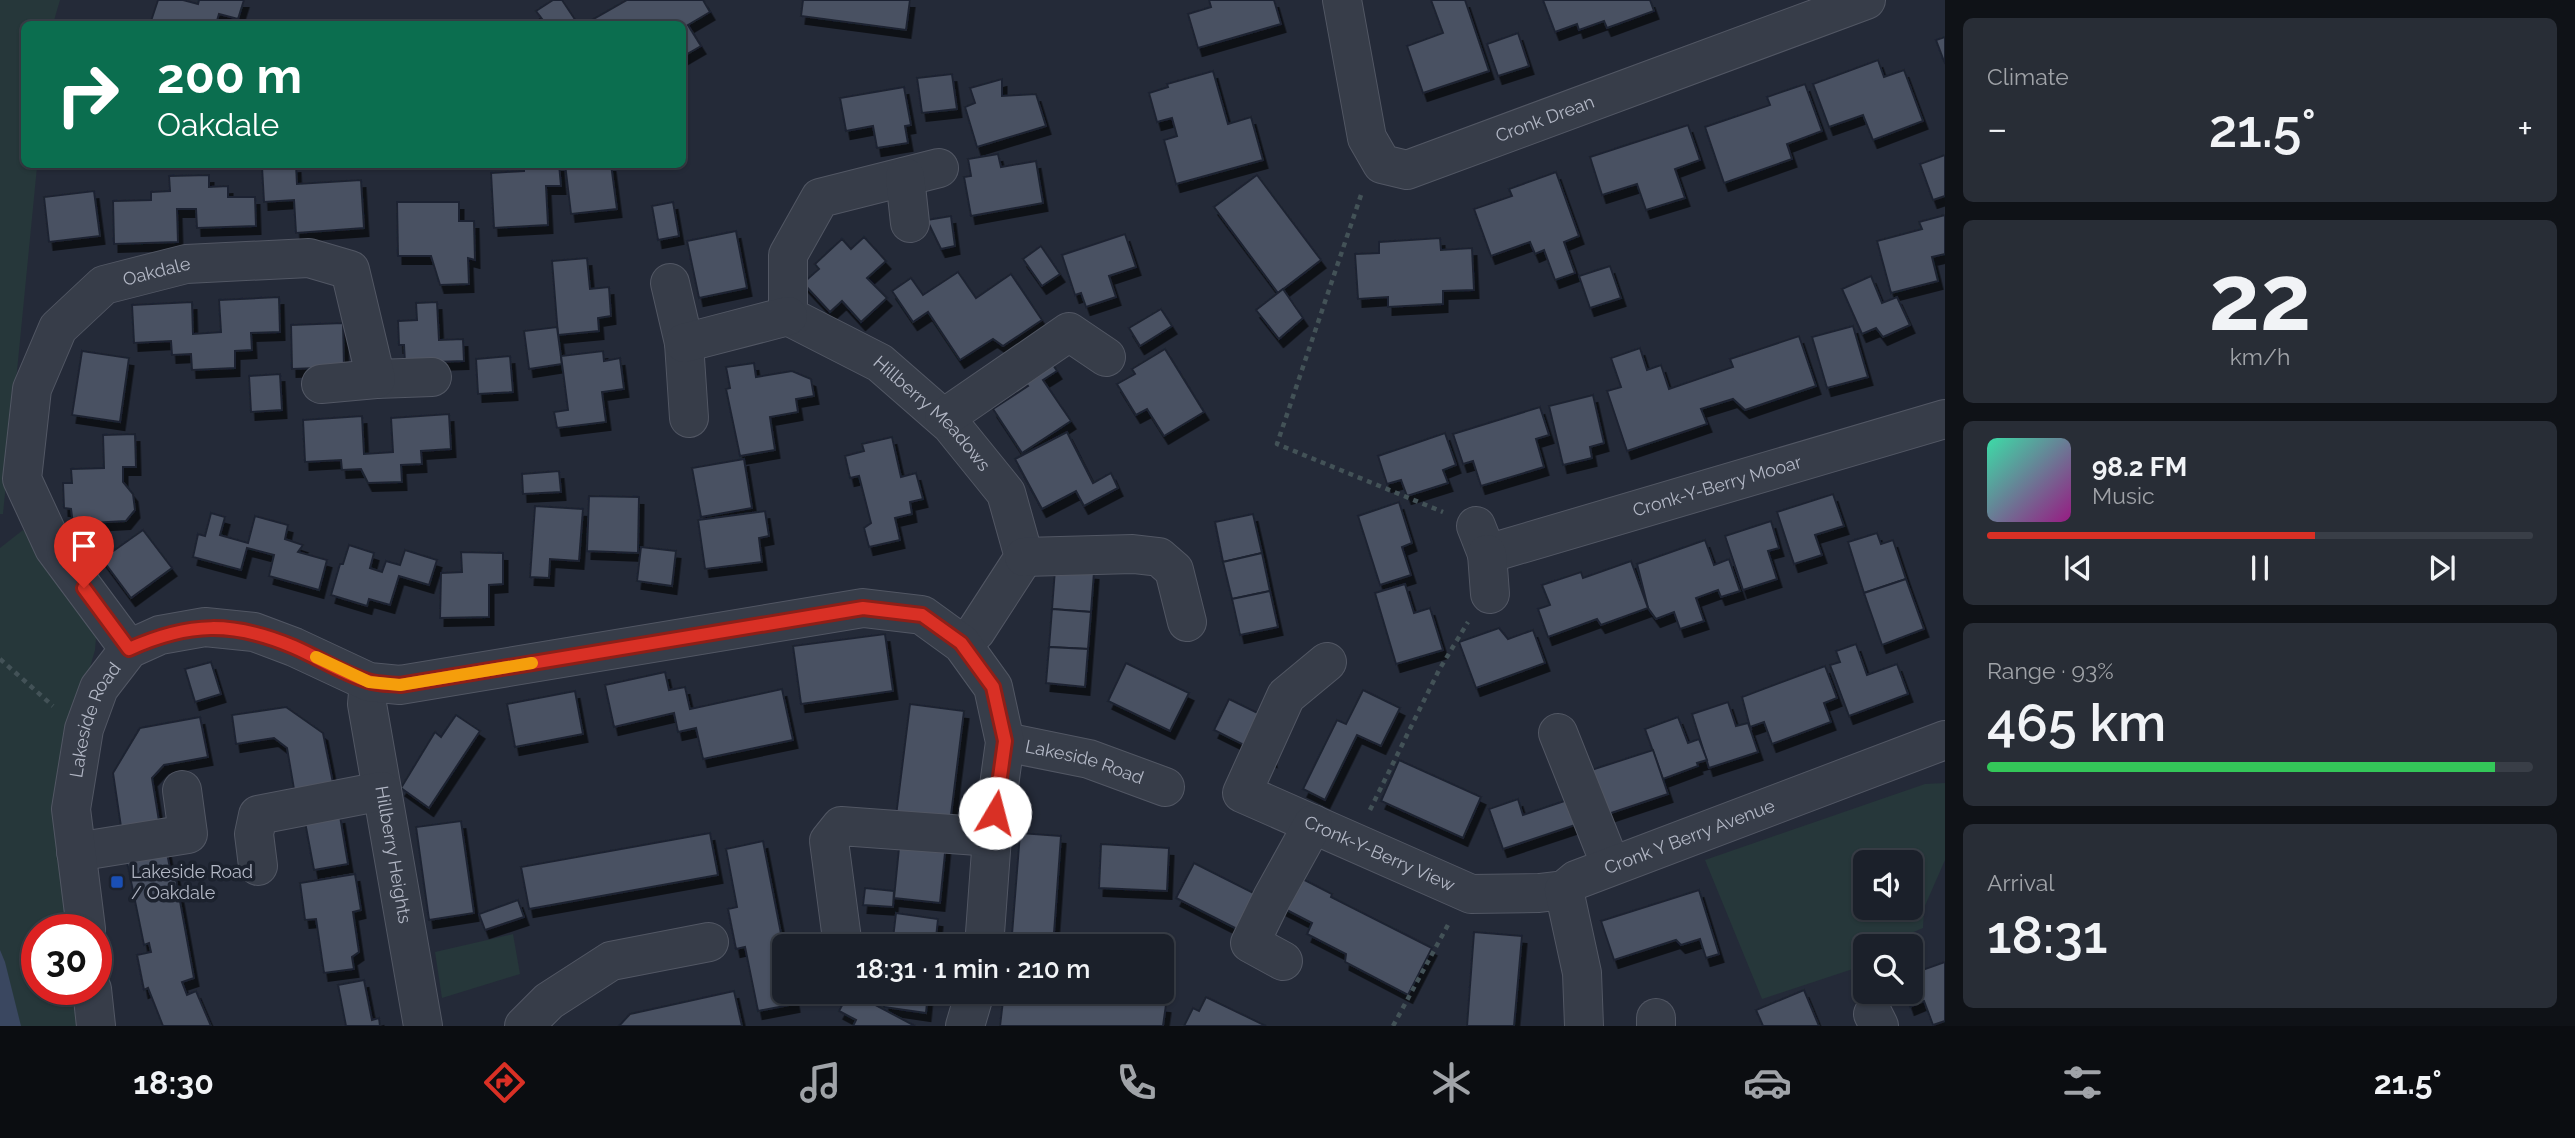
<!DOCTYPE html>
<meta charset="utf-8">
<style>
body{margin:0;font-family:Raleway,sans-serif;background:#282d36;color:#f1f3f6;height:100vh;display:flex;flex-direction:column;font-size:26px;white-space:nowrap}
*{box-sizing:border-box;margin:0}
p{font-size:23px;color:#a0a3a8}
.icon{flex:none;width:38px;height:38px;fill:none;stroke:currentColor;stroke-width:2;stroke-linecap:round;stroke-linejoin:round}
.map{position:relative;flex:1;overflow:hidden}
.side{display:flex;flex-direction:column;gap:18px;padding:18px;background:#0f1217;width:630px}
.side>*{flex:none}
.banner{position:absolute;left:21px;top:21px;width:665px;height:147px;border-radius:10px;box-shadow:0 2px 5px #0004,0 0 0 2px #393e47;background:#0b6e4f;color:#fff;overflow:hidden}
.fabs{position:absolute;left:1853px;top:850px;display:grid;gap:14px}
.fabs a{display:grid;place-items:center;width:70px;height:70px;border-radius:10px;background:#1b202a;box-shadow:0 2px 5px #0004,0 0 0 2px #393e47;font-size:35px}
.speed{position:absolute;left:21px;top:914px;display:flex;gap:14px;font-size:35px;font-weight:700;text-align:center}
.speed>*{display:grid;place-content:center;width:91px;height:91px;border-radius:50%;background:#1b202a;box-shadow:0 2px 5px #0004,0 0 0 2px #393e47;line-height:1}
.speed .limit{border:10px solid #d22;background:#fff;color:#111}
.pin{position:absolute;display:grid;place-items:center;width:60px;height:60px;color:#fff;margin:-72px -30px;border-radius:50% 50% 50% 0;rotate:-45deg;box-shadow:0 0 7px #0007}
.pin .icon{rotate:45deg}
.me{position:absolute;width:77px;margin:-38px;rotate:8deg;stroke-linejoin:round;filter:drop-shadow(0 0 5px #0008)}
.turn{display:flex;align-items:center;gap:24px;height:147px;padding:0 21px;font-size:32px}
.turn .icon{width:91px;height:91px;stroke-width:2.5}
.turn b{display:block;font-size:49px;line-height:60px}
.big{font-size:52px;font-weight:600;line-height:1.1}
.side .card{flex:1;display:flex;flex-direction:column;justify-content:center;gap:10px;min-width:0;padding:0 24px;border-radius:10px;background:#282d36}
.side .dial{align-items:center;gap:0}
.dial b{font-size:91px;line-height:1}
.song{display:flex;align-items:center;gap:21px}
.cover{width:84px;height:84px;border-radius:10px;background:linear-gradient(135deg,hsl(160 70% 55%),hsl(310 70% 35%))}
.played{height:7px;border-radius:4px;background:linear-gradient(90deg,#d93025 60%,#393e47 60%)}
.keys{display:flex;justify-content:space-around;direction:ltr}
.heat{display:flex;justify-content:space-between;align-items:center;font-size:38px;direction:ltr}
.charge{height:10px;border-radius:5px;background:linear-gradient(90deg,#34c759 93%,#393e47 0)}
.trip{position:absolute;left:772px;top:934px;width:402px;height:70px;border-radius:10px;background:#1b202a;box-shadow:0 2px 5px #0004,0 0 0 2px #393e47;font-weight:600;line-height:70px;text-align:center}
.menu{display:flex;height:112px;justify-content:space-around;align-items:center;background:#0b0d11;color:#a0a3a8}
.menu .icon{width:49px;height:49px}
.menu .active{color:#d93025}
.menu b{font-size:32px;color:#f1f3f6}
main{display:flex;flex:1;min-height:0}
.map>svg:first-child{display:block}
</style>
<main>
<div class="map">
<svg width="1945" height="1026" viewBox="0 0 1945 1026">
<defs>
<filter id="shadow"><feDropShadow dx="4.5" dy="8" stdDeviation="0" flood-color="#0009"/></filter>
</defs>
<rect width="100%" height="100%" fill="#242a38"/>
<!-- green -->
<g fill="#26373a" fill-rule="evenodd">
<polygon points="0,0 60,0 53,24 24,24 24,164 37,165 37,167 3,514 0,514"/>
<polygon points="23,530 97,626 95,650 68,743 73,929 37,929 37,989 81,989 86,1026 0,1026 0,548"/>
<path d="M1945,783v77l-21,48 -1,20 -45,19h-12l-1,5 -3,2 3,11 -103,34 -57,-139 220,-76zM1866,863h45v45h-45z"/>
<polygon points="513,934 520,974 442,998 435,952"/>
</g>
<!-- water -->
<polygon fill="#3a4760" points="0,950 5,962 21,1026 0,1026"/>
<!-- building -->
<g fill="#4a5162" stroke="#1e2430" stroke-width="2" filter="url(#shadow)">
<polygon points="158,0 183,0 198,4 199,0 244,0 238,19 219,14 216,24 150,24"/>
<polygon points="553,0 562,0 578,24 546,24 536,11"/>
<polygon points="627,0 703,0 710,12 688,25 701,46 682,57 682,24 585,24"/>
<polygon points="803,0 910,0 906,30 801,16"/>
<polygon points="1209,0 1274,0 1281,24 1198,48 1188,14 1211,7"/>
<polygon points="1431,0 1465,0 1489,71 1423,93 1407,46 1443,33"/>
<polygon points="1543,0 1650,0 1654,11 1607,28 1604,21 1579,30 1577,24 1555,32"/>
<polygon points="1518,33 1529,66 1498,76 1487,44"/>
<polygon points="1945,37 1945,64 1936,40"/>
<polygon points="1878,60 1884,77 1904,70 1923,121 1873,140 1863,115 1829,127 1813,84"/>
<polygon points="1213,71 1228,124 1251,117 1263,160 1176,184 1164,140 1177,136 1172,118 1157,122 1149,93 1168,87 1167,84"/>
<polygon points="952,74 957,109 922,113 917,78"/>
<polygon points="1002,79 1002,96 1036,94 1046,126 977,147 965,107 975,103 970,88"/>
<polygon points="1805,84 1822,131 1787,144 1792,159 1724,183 1705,127 1770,105 1767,97"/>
<polygon points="904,87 911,125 905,126 908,143 877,148 873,126 846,131 840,98"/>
<polygon points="1688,125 1700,160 1675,169 1685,198 1646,210 1637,184 1602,195 1590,157"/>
<polygon points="998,154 1001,167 1036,161 1043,203 971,216 964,177 971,176 968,159"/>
<polygon points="1945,155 1945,196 1933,200 1920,164"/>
<polygon points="524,164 559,164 561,186 546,186 548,225 494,228 491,173 524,171"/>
<polygon points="565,164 611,164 617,209 571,214"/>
<polygon points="296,165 297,184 361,180 364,228 296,233 294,200 264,202 262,167"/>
<polygon points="1556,172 1579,236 1564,242 1575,273 1555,280 1544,250 1535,254 1530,242 1491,256 1474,209 1512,196 1509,189"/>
<polygon points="209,175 209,187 228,186 228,197 255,197 256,226 197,228 196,209 177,209 178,242 114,244 113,201 151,200 151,192 170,191 169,176"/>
<polygon points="1257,175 1321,260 1278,293 1214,207"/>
<polygon points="94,191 100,236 49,242 44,197"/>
<polygon points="397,202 459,202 459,221 474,221 475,260 468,258 469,284 440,285 431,256 398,256"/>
<polygon points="673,202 679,236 658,240 652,206"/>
<polygon points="1945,215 1945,254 1932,257 1938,281 1891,293 1877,241 1922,229 1919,222"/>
<polygon points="951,216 955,246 941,249 927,220"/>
<polygon points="736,231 747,288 699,298 687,241"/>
<polygon points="1125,234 1136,267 1109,276 1116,297 1086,307 1081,293 1075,295 1062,255"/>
<polygon points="864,237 886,261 867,278 887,298 861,322 842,301 830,312 803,283 819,269 815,264 842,239 851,249"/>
<polygon points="1440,238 1441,250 1472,248 1474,290 1443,291 1443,304 1388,307 1388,297 1358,299 1355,254 1379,253 1379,242"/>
<polygon points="1041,246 1060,274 1042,286 1023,259"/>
<polygon points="587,258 590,289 609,287 611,316 598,318 599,331 558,335 552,261"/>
<polygon points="1610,266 1621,298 1590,308 1579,276"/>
<polygon points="958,272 976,298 1011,274 1042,320 1003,346 993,339 960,360 928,312 913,322 892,291 911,278 923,295"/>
<polygon points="1871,276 1882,303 1897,297 1910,325 1883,337 1876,328 1862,334 1842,289"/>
<polygon points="1283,289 1303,318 1279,339 1256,310"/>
<polygon points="279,297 280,332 251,333 252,350 235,351 235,368 192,370 191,354 172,355 171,341 134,343 132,305 192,302 193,334 221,332 219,300"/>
<polygon points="437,302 439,340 463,339 464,361 405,363 404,345 399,345 398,321 417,320 416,303"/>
<polygon points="1161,309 1172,326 1140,346 1129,328"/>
<polygon points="343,323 344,367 292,369 291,325"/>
<polygon points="1853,326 1868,377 1827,388 1812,337"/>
<polygon points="557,327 562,364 529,369 524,331"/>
<polygon points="1799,336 1816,386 1745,410 1733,399 1701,409 1707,424 1627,451 1607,391 1621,387 1611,358 1640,348 1647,370 1661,365 1669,389 1733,367 1730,359"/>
<polygon points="1165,349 1204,412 1164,436 1147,409 1136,415 1117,384 1135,374 1132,369"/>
<polygon points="82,351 129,358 120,422 72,415"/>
<polygon points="603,351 604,361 620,358 624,389 602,392 606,422 557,428 554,412 568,410 561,356"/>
<polygon points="1046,354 1057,371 1043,380 1071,421 1022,453 993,409 1028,386 1019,373"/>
<polygon points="510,356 513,392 478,394 476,359"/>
<polygon points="754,363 756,377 792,371 811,379 814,396 796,399 798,412 770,417 775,450 740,456 726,389 730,388 726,367"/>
<polygon points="280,374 282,410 251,412 249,376"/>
<polygon points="1593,395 1604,443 1590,447 1592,458 1563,465 1549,406"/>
<polygon points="1540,407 1549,435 1536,439 1544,467 1481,486 1473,461 1463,464 1453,434"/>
<polygon points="449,414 451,449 421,451 422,464 401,465 402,482 368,483 361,469 342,470 341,460 305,462 303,420 362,416 364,454 393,452 391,418"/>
<polygon points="1067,432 1093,483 1111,473 1118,488 1084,506 1076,491 1042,509 1015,459"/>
<polygon points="1445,433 1456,465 1443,470 1448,483 1407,496 1401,480 1387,484 1378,456"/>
<polygon points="135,434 136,467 123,467 123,482 133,494 135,510 126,521 73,524 71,509 64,508 63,483 72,483 71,469 104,468 103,435"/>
<polygon points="892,437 901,477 916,473 923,499 910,502 912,514 895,518 900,540 869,547 864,528 871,523 859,476 850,478 845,456 864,451 862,444"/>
<polygon points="744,459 752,508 701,517 692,468"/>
<polygon points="559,471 561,492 523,494 522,474"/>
<polygon points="1833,494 1844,526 1815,535 1822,555 1794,564 1777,512"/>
<polygon points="589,496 639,497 638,553 587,551"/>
<polygon points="1399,502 1412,543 1402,547 1411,575 1380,585 1358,516"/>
<polygon points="535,506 583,509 579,561 550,559 549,578 530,577"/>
<polygon points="765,511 769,536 759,538 762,562 705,569 698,520"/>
<polygon points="211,513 225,517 220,535 248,543 255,516 288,525 285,539 303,545 298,552 327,560 319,590 269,576 274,555 247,548 241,570 193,557 198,534 205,536"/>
<polygon points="1253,514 1262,553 1223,562 1215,522"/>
<polygon points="1771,521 1779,548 1768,551 1777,579 1743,590 1725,536"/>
<polygon points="143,530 172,568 131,598 102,559"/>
<polygon points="1877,533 1881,544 1893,540 1906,579 1864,593 1848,542"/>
<polygon points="1705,540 1714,565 1729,559 1740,591 1721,597 1718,590 1696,598 1704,621 1680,629 1674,612 1656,619 1648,608 1637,564"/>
<polygon points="349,545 374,553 370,568 382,572 386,561 400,565 405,550 437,560 429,585 399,576 390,605 369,599 367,606 331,595 340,564 343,564"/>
<polygon points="641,547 676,551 672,586 637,581"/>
<polygon points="461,552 503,553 503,584 489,585 489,617 440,618 441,573 462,572"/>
<polygon points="1262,553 1270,591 1232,599 1223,562"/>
<polygon points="1631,561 1648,608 1601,625 1597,619 1548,637 1538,609 1550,605 1542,585 1581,572 1583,578"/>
<polygon points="1055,569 1094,572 1091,612 1052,609"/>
<polygon points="1906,579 1924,629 1882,645 1864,593"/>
<polygon points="1405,584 1414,613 1430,608 1443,650 1396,664 1375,593"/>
<polygon points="1270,591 1278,627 1240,635 1232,599"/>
<polygon points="1052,609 1091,612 1088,649 1049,647"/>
<polygon points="1499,628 1508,639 1533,630 1545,663 1476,688 1459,642"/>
<polygon points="885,634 893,691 801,704 793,646"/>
<polygon points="1856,644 1867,675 1897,664 1908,694 1849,716 1830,665 1840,662 1836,651"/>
<polygon points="1049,647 1088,649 1085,687 1046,683"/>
<polygon points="211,662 221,694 195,702 185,669"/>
<polygon points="1126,663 1189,693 1170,731 1108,701"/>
<polygon points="1825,666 1837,698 1824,703 1831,722 1772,744 1764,722 1750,727 1742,697"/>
<polygon points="665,672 669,690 685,687 690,709 782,689 793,740 703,759 696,728 678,732 674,713 614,727 605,685"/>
<polygon points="1363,690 1400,708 1381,746 1357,735 1325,800 1303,789 1337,720 1346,724"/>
<polygon points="575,691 583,734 515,747 507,704"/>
<polygon points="1229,699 1264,716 1272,759 1214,730"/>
<polygon points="1728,702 1736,726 1748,723 1758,752 1709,768 1692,714"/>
<polygon points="910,704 964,711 950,823 896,816"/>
<polygon points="286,707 323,733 334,788 295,795 287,748 274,738 236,744 232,715"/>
<polygon points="456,715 480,731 429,808 401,788 435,732 441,737"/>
<polygon points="200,717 208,757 164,765 152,778 159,821 121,827 113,773 140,728"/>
<polygon points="1678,717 1688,743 1699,739 1707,760 1697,763 1698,766 1663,779 1645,729"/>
<polygon points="1653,750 1668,794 1503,849 1489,809 1518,799 1523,815 1585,794 1579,774"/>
<polygon points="1399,760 1481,797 1463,838 1381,801"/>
<polygon points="340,816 348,864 314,870 305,822"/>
<polygon points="461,821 474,913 429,920 416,827"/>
<polygon points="710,833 718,875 529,909 521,867"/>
<polygon points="1020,833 1061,836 1053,947 1011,947"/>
<polygon points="900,838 946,843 940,903 894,898"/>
<polygon points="763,841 784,949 784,992 793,992 795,1004 758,1011 745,947 736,949 728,909 737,907 726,849"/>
<polygon points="1101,844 1169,848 1167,891 1099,888"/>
<polygon points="166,848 170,868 174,868 194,978 182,982 187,995 196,991 211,1026 163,1026 148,988 144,990 137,955 151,952 149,943 144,945 126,857"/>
<polygon points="1194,863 1277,905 1293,874 1332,894 1331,897 1432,948 1408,995 1345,962 1346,954 1307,934 1312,923 1279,906 1237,929 1176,898"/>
<polygon points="355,874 361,910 353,912 359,952 352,957 354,969 324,973 316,919 305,920 300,883"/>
<polygon points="865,888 894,891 893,907 863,905"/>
<polygon points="1699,890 1719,954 1706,958 1700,939 1681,945 1676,940 1614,960 1601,921"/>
<polygon points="518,900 524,917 485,930 479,914"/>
<polygon points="896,913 938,919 935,947 892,947"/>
<polygon points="1474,932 1522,936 1514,1026 1467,1026"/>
<polygon points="1945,962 1945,1021 1933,1025 1924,1001 1910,1007 1905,992 1911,992 1911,974"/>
<polygon points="364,980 372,1020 379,1018 380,1026 346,1026 338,985"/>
<polygon points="1804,990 1819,1026 1763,1026 1756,1010"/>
<polygon points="734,991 742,1026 619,1026 630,1014"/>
<polygon points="849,992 851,992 915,1026 853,1026 856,1020 839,1011"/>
<polygon points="886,992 928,992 926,1013 884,1007"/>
<polygon points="1004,992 1057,992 1166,1005 1163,1026 1000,1026"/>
<polygon points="1206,997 1266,1026 1184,1026 1193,1008 1199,1011"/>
</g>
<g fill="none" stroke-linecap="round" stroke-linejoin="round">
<defs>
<g id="minor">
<path id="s1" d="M1342,0l25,138 15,26 25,6 459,-170"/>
<path id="s2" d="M939,168l-119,30 -32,57v61l92,47 71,62 55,68 18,64 -48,74 -14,13"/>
<polyline points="905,177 910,223"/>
<polyline points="670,283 684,343 689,418"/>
<polyline points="684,343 788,316"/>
<polyline points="376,379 432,377"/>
<polyline points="944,418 1069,332 1106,357"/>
<path id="s3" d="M1476,526l11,28 458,-135"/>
<polyline points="1487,554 1490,594"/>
<polyline points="1024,557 1133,554 1159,557 1174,570 1187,622"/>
<path id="s4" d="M129,649l-75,-101 -32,-69 10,-90 26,-61 46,-43 82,-21 123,-6 41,12 26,109 -55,5"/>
<path id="s5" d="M1327,662l-41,34 -44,97 229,101 68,-1 25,-3"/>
<path id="s6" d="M369,682l-2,22 56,322"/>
<polyline points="1558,733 1611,866"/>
<path id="s7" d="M1005,742l84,17 76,28"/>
<polyline points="76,852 188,834 182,790"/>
<polyline points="258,866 254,834 258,815 382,791"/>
<path id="s8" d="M86,929l-15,-120 13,-80 15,-41 30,-39 31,-14 45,-8 49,5 40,15 75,35 31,3 463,-77 59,7 40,29 31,43 12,55 -13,95 -8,110"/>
<polyline points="843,947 829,841 841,826 992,837"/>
<polyline points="1283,961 1250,943 1272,898 1313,824"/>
<polyline points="92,989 96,1026"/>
<polyline points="1873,1014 1879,1026"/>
<polyline points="1656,1018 1656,1026"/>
<polyline points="524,1026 549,1001 611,961 709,942"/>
<polyline points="965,1026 975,992"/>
<path id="s9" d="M1584,1026l-2,-53 -18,-83 12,-10 369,-140"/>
</g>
</defs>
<!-- minor casing -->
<use href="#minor" stroke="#525764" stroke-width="40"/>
<!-- path -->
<g stroke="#435257" stroke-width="4.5" stroke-dasharray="5 5" stroke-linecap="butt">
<polyline points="1361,195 1277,444 1443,512"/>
<polyline points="0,659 53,706"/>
<polyline points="1370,810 1439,670 1468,622"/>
<polyline points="1393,1026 1449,923"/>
</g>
<!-- minor -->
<use href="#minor" stroke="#373d49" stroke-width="38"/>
</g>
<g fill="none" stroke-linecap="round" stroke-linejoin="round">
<defs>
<path id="route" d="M84,588l45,61c60,-27 104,-28 165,-2 25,11 48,26 74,34 9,3 21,3 32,4l463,-77 59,7 39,28 32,44 12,54 -10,72"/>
</defs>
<!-- route casing -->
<use href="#route" stroke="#8d1f18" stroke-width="18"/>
<!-- route -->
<use href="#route" stroke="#d93025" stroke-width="12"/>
<!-- slow -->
<polyline stroke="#f59e0b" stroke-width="12" points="316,657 369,682 400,685 532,663"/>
</g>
<!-- markers -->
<rect fill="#1a4fb4" stroke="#1c222e" stroke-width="2.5" x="110" y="875" width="14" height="14" rx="3.5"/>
<g text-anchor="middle" stroke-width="7" stroke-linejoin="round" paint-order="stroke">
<!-- street labels -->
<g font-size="18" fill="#b2b7c5" stroke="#1c222e">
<text dy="6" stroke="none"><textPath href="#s1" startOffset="343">Cronk Drean</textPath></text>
<text dy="6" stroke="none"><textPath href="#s4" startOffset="476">Oakdale</textPath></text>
<text dy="6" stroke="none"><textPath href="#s2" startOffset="425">Hillberry Meadows</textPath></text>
<text dy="6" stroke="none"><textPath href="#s3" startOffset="270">Cronk-Y-Berry Mooar</textPath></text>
<text dy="6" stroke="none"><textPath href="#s8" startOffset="214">Lakeside Road</textPath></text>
<text dy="6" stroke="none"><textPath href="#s7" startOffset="82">Lakeside Road</textPath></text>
<text dy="6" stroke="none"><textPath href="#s9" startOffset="275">Cronk Y Berry Avenue</textPath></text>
<text dy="6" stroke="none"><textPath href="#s6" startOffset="175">Hillberry Heights</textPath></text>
<text dy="6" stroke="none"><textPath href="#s5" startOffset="310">Cronk-Y-Berry View</textPath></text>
</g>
<!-- poi labels -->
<g font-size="18" fill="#b2b7c5" stroke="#1c222e" text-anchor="start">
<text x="131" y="878">Lakeside Road<tspan x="131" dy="21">/ Oakdale</tspan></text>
</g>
</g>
</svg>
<div class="fabs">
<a><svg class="icon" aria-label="sound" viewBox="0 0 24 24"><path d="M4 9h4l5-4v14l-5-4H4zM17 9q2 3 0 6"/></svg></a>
<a><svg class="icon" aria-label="search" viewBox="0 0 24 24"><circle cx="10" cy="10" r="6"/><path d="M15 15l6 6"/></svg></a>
</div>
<div class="speed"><div class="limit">30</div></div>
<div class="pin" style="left:84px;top:588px;background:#d93025"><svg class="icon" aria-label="arrive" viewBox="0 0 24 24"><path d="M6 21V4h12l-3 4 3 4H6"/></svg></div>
<svg class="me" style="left:995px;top:813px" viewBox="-20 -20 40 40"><circle r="19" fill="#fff"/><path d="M0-13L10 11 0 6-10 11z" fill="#d93025"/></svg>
<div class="trip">18:31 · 1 min · 210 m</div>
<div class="banner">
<div class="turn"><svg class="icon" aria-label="right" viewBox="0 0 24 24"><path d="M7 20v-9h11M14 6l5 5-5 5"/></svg><div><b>200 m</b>Oakdale</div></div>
</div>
</div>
<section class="side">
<div class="card"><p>Climate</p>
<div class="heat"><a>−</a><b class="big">21.5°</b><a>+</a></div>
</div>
<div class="card dial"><b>22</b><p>km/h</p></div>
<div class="card">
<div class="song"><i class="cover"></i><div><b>98.2 FM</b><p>Music</p></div></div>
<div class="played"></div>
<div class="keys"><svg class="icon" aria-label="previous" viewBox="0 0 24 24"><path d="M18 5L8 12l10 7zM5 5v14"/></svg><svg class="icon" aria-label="pause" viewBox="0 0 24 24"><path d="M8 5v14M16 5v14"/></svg><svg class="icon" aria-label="next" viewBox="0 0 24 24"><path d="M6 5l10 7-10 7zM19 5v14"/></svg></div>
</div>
<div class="card"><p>Range · 93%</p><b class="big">465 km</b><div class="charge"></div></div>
<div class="card"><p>Arrival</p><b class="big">18:31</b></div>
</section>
</main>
<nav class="menu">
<b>18:30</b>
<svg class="icon active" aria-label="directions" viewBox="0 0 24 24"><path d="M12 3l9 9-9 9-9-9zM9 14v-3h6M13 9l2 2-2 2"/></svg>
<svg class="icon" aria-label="music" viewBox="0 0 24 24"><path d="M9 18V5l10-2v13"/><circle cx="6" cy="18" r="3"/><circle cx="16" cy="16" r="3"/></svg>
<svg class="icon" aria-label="phone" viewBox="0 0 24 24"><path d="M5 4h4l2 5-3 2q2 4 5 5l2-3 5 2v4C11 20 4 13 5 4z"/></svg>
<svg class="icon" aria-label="climate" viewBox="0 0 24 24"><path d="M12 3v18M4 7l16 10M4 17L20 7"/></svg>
<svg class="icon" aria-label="car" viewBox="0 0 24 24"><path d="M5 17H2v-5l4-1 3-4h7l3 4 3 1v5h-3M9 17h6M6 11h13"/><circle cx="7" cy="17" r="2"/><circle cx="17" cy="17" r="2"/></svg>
<svg class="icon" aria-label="filters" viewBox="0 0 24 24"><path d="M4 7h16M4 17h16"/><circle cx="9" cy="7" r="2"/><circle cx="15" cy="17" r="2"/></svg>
<b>21.5°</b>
</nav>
